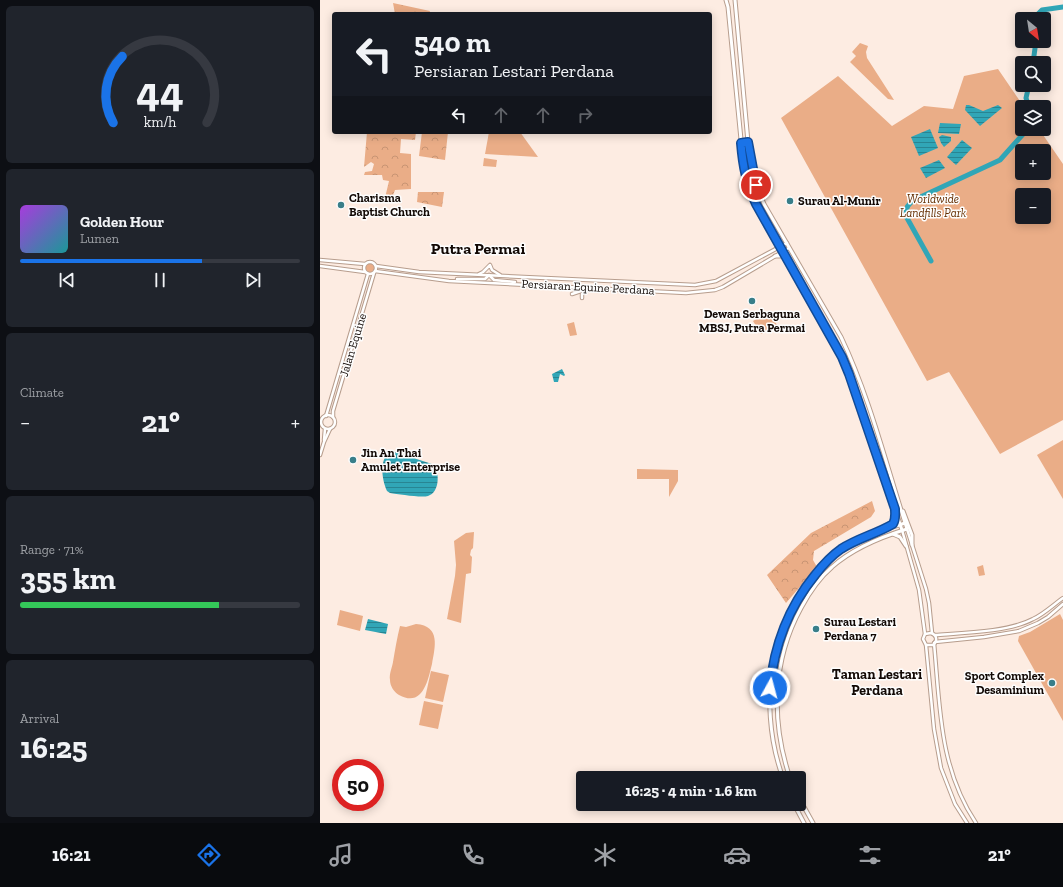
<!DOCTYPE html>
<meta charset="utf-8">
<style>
body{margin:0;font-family:"Zilla Slab",serif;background:#20242c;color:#f1f3f6;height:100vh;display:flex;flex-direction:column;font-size:15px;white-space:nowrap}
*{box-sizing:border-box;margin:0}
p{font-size:13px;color:#9ea1a6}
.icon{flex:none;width:22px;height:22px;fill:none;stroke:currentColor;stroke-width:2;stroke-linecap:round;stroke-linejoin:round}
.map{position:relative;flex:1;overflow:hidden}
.details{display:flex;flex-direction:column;gap:6px;padding:6px;background:#0d0f14;width:320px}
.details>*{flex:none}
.guide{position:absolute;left:12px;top:12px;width:380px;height:122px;border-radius:4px;box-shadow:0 2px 10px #0003;background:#171b24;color:#f1f3f6;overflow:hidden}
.needle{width:26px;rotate:150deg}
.fabs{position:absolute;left:695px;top:12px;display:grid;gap:8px}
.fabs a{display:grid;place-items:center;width:36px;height:36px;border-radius:4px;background:#171b24;box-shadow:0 2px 10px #0003;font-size:20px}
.speed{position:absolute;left:12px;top:759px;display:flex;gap:8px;font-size:20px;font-weight:700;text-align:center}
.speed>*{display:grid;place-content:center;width:52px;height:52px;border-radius:50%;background:#171b24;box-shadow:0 2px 10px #0003;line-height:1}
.speed .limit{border:6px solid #d22;background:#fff;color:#111}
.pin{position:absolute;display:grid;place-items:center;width:34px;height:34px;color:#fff;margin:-17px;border:2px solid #fff;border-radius:50%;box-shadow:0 1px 4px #0007}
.me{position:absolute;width:44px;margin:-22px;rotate:7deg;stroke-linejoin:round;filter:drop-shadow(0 0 3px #0008)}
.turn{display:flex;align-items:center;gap:14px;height:84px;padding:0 16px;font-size:18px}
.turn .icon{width:52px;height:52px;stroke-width:2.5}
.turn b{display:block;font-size:28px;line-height:34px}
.lanes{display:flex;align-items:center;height:38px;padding:0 16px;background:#0003;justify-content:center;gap:20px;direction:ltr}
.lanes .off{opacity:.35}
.big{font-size:30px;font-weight:800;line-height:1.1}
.details .card{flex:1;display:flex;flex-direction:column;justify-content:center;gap:6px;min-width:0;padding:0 14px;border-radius:6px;background:#20242c}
.details .dial{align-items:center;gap:0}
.dial svg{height:104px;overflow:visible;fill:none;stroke:#363941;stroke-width:7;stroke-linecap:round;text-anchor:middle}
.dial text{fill:#f1f3f6;stroke:none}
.song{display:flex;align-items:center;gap:12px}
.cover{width:48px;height:48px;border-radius:6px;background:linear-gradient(135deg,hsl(280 70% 55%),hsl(180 70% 35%))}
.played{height:4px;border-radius:2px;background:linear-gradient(90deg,#1a73e8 65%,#363941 65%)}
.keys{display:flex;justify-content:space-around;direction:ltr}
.heat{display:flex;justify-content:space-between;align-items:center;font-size:22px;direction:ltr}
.charge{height:6px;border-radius:3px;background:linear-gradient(90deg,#34c759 71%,#363941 0)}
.trip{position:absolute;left:256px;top:771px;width:230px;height:40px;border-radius:4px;background:#171b24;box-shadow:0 2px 10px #0003;font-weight:800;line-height:40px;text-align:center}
.tab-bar{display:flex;height:64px;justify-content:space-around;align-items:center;background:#090b0e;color:#9ea1a6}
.tab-bar .icon{width:28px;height:28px}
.tab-bar .current{color:#1a73e8}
.tab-bar b{font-size:18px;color:#f1f3f6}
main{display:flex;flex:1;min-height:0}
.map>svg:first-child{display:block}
</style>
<main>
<section class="details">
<div class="card dial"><svg viewBox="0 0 100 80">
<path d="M14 69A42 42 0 1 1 86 69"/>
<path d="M14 69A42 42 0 0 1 21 18" stroke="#1a73e8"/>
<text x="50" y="56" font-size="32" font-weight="700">44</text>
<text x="50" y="72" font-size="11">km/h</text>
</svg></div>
<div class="card">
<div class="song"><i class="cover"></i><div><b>Golden Hour</b><p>Lumen</p></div></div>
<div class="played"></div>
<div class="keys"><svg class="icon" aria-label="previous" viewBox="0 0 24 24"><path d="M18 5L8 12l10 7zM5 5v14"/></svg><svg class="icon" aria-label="pause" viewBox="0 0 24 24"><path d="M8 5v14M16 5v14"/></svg><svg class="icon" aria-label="next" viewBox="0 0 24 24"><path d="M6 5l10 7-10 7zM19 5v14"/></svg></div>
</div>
<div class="card"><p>Climate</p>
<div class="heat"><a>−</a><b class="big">21°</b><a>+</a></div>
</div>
<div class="card"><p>Range · 71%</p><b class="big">355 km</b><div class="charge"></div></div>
<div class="card"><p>Arrival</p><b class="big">16:25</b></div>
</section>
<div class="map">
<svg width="743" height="823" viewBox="0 0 743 823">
<defs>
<pattern id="forest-crowns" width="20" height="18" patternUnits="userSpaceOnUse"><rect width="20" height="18" fill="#eaad87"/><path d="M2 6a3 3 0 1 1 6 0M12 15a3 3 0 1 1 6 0" fill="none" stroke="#c89473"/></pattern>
<pattern id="water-rules" width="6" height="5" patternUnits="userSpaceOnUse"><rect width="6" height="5" fill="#31a6b7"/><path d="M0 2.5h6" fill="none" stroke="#288593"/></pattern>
</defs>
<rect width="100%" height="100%" fill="#fdece2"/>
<!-- green -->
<g fill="#eaad87" fill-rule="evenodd">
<polygon points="540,43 548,46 546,52 547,58 574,100 568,99 530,62 536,56 532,52"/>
<path d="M678,69l26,38h-2v22h17l24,35v256l-63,34 -51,-82 -22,9 -146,-263 57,-42 54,50 32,-20 29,3 11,-33zM702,151h22v22h-22zM702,195h22v22h-22z"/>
<polygon points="169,132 200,132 218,157 165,154"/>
<polygon points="164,158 177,160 176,167 163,166"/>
<circle cx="50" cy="268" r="4.5"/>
<polygon points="449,312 457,325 441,334 433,321"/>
<polygon points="254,322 257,335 250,336 247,324"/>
<polygon points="743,440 743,499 717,455"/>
<polygon points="317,469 358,470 358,481 349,497 349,479 317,479"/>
<polygon points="154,532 153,548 151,550 150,555 152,557 151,573 146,574 141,623 127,619 135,576 136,565 134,541 146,533"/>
<polygon points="663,565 665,575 659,576 657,567"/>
<polygon points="20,610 43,616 40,631 17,625"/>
<polygon points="740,614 743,620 743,721 698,641 699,636 710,632"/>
<path d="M96,624c25,2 19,23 16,40 -4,16 -9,44 -33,31 -5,-3 -9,-9 -9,-15 -1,-6 2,-12 3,-18 2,-12 4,-24 7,-36l6,1z"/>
<polygon points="111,671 129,675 123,702 105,698"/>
<polygon points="104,701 123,705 118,729 99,725"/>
</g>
<!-- forest -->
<g fill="url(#forest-crowns)">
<polygon points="73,3 110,11 109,14 75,14"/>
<polygon points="47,132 96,132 95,140 81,139 80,153 91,154 91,189 75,190 70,203 64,202 69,181 63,180 62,175 44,175 45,172 52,171 54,164 51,162 44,167"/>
<polygon points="102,132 128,132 125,160 99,156"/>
<polygon points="98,192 124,192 122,207 97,202"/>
<polygon points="552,501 555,511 551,517 494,551 493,560 497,567 466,603 447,575 491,533"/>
</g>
<!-- water -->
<g fill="url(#water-rules)">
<polygon points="646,105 649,105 663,111 678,105 682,108 660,126 645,110"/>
<polygon points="620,123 641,124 639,134 618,133"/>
<polygon points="610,129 618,148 599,156 591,137"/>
<polygon points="622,135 631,137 631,141 624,147 621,143 619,137"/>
<polygon points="642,140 652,148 636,165 627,157"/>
<polygon points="619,160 625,168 606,178 600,168"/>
<polygon points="242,369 245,375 244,376 240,374 238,382 234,382 232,374"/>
<path d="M72,451l43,14c4,9 5,27 -7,31 -7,2 -30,-2 -38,-3l-3,-2c-5,-11 -9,-34 5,-40z"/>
<polygon points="48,619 68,624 66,634 45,630"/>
</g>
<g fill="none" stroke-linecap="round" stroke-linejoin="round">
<!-- river -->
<g stroke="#31a6b7" stroke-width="5">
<polyline points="717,19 717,15 722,10 743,7"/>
<polyline points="713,63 716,41"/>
<polyline points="709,85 706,98 709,107"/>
<path d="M611,261l-24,-43c-3,-8 1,-14 7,-18l86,-40 25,-28"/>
</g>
<defs>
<g id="tertiary">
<polyline points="0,260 45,264"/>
<circle cx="50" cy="268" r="6"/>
<polyline points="0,266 45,272"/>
<polyline points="56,266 99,272 375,285 396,281 467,243"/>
<polyline points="55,271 129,281 366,293 395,290 403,287 469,248"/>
<polyline points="159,274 163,272 170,265 172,270 180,275"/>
<polyline points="170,276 174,280 195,282"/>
<polyline points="137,279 165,279 169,275"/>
<polyline points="252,294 264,290"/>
<polyline points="262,298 262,294 267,290 276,289"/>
<circle cx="8" cy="422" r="7"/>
<polyline points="6,416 48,274"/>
<polyline points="13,417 13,411 54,273"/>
<polyline points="4,440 5,429"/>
<polyline points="0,455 4,442 10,429"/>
<polyline points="587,529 606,589 609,603 612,633"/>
<polyline points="582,530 599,590 605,634 603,639 606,645 614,729 621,768 635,804 647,823"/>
<path d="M605,634l6,-1c6,2 7,8 2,12h-7"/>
<path d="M615,635c27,-2 74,-3 98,-16 11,-5 20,-14 30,-21"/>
<polyline points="615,642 664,637 699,631 718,623 728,617 743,604"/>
<path d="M614,643c6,63 5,125 42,180"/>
</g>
<g id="secondary">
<polyline points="406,0 408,7 424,170 436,204 522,357 529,374 582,530"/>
<path d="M415,0l13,142 8,43 8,19 77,133c29,61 45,127 66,192 -26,8 -54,19 -75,38 -13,11 -23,26 -31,41 -29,53 -30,114 -11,170"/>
<polyline points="455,256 465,256"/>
<polyline points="583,511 592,535 592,545"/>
<polyline points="570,526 575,521 575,514"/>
<polyline points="573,534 580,537 586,546"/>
<path d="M463,778c-28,-77 -12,-174 55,-227 20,-15 44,-20 67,-28"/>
<polyline points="479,798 493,823"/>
<polyline points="474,804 484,823"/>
</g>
</defs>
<!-- tertiary casing -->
<use href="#tertiary" stroke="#b79d8d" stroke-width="4.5"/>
<!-- secondary casing -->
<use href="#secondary" stroke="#b79d8d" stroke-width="5"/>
<!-- tertiary -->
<use href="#tertiary" stroke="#fff" stroke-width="2.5"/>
<!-- secondary -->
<use href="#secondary" stroke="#fff" stroke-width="3"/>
</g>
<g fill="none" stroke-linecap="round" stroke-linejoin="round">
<defs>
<path id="route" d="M436,185l-8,-43 -7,1c2,24 5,39 15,61l86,153 7,17 46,135c0,5 1,10 -2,15 -17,10 -35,14 -52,25 -10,7 -19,17 -26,26 -27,33 -41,70 -45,113"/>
</defs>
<!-- route casing -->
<use href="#route" stroke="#114b97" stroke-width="10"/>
<!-- route -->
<use href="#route" stroke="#1a73e8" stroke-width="7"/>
</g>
<!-- markers -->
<g fill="#387e89" stroke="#fdfdfd" stroke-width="1.5">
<circle cx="470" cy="201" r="4"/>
<circle cx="21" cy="205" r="4"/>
<circle cx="432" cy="301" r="4"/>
<circle cx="33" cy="460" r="4"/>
<circle cx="496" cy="629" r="4"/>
<circle cx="732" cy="683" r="4"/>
</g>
<g text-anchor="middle" stroke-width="3" stroke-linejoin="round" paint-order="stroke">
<!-- poi labels -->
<g font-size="12" font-weight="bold" fill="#120905" stroke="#fdfdfd" text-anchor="start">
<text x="29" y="202">Charisma<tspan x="29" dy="14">Baptist Church</tspan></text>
<text x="478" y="205">Surau Al-Munir</text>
<text x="432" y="318" text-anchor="middle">Dewan Serbaguna<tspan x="432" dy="14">MBSJ, Putra Permai</tspan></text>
<text x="41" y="457">Jin An Thai<tspan x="41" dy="14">Amulet Enterprise</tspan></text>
<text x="504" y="626">Surau Lestari<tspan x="504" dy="14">Perdana 7</tspan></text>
<text x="724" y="680" text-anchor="end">Sport Complex<tspan x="724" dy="14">Desaminium</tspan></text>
</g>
<!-- park labels -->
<g font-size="12" font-style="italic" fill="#652e00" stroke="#fdfdfd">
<text x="613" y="203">Worldwide<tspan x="613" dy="14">Landfills Park</tspan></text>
</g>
<!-- street labels -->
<g font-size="12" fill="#120905" stroke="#fdfdfd">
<text transform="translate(268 287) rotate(3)" y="4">Persiaran Equine Perdana</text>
<text transform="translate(33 345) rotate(-73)" y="4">Jalan Equine</text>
</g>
<!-- quarter labels -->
<g font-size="14" font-weight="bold" fill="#120905" stroke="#fdfdfd">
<text x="557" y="679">Taman Lestari<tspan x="557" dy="16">Perdana</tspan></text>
</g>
<!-- district labels -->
<g font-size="16" font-weight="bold" fill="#120905" stroke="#fdfdfd">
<text x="158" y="254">Putra Permai</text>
</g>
</g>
</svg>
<div class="fabs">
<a><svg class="needle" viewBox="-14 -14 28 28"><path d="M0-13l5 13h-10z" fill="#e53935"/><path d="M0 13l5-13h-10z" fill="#9ea1a6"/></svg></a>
<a><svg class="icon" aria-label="search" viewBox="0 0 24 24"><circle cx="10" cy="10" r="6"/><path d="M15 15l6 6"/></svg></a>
<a><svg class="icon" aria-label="layers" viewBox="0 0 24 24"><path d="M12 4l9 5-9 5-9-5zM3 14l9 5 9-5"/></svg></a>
<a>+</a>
<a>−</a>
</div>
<div class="speed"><div class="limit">50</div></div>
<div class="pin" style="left:436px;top:185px;background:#d93025"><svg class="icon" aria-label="arrive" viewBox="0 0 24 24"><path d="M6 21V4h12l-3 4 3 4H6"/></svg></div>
<svg class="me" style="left:450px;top:688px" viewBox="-20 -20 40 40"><circle r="17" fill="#1a73e8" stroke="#fff" stroke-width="3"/><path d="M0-11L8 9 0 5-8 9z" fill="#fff"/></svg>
<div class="trip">16:25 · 4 min · 1.6 km</div>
<div class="guide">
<div class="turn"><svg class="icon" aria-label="left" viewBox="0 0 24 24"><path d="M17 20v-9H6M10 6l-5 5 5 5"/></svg><div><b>540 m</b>Persiaran Lestari Perdana</div></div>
<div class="lanes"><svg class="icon" aria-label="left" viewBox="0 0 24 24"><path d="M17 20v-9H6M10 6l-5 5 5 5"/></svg><svg class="icon off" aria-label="ahead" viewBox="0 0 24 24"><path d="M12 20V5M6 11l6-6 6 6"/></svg><svg class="icon off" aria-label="ahead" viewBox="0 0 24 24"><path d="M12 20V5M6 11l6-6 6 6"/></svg><svg class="icon off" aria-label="right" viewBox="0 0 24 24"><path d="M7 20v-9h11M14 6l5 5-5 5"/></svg></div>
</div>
</div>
</main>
<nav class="tab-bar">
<b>16:21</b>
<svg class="icon current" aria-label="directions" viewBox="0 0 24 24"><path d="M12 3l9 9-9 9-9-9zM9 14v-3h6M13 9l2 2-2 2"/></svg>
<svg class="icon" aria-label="music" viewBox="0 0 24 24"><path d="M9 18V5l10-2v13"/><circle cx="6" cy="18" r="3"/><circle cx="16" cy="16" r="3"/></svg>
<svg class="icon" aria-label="phone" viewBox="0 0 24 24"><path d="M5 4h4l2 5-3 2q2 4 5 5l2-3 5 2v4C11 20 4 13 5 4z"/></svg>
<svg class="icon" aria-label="climate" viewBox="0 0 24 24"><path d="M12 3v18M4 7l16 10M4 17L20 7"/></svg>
<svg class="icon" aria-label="car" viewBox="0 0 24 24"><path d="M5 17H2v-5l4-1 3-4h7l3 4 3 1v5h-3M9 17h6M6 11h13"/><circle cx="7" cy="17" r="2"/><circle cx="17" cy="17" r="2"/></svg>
<svg class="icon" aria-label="filters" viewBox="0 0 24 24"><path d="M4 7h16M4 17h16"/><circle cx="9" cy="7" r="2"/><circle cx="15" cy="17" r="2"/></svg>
<b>21°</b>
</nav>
